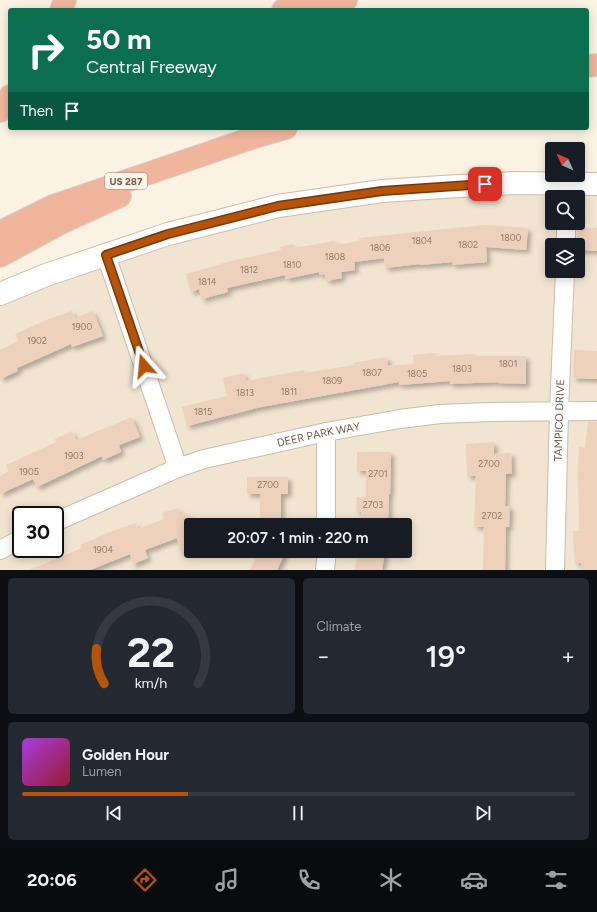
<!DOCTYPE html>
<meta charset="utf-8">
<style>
body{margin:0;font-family:Figtree,sans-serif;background:#242831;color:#f1f3f6;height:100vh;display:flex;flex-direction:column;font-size:15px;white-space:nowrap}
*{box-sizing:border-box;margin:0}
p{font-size:13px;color:#9ea1a6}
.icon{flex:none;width:22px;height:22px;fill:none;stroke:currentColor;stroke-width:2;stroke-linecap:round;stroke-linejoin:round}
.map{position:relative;height:570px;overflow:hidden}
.panel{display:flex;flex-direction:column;gap:8px;padding:8px;background:#0d0f14;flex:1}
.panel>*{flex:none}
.hud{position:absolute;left:8px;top:8px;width:581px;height:122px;border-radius:4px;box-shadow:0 2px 10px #0003;background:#0b6e4f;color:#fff;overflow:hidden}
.needle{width:26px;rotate:315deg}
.tools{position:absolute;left:545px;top:142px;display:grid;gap:8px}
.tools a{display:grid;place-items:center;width:40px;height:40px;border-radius:4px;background:#171b24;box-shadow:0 2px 10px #0003;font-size:20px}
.speed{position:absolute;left:12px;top:506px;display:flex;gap:8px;font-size:20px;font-weight:700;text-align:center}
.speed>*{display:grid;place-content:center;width:52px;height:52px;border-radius:50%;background:#171b24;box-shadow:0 2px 10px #0003;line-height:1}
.speed .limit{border:2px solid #111;border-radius:6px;background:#fff;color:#111}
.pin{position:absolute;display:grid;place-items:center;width:34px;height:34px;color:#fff;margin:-17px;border-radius:8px;box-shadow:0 2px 6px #0006}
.me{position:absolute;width:44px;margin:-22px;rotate:342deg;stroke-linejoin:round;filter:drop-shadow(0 0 3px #0008)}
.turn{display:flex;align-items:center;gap:14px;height:84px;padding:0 12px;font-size:18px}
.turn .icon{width:52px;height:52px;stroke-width:2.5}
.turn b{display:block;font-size:28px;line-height:34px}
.then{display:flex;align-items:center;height:38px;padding:0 12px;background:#0003;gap:8px;font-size:15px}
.big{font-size:30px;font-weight:600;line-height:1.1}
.panel .tile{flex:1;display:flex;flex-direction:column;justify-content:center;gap:6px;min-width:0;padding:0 14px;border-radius:6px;background:#242831}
.panel .dial{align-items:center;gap:0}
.dial svg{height:104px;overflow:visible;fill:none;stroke:#363941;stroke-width:7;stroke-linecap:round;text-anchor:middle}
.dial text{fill:#f1f3f6;stroke:none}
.song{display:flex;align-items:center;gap:12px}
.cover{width:48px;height:48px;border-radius:6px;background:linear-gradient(135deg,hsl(280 70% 55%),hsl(350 70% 35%))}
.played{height:4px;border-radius:2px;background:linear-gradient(90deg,#b45309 30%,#363941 30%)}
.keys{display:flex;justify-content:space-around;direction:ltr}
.heat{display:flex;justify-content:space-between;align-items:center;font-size:22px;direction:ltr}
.panel .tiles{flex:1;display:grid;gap:8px;grid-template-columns:1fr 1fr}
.tile:last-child{grid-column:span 2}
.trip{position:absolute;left:184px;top:518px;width:228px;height:40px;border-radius:4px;background:#171b24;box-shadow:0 2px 10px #0003;font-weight:600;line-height:40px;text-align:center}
.tab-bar{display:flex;height:64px;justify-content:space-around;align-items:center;background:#090b0e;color:#9ea1a6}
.tab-bar .icon{width:28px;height:28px}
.tab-bar .on{color:#b45309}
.tab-bar b{font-size:18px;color:#f1f3f6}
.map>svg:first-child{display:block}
</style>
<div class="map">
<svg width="597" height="570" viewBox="0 0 597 570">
<defs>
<filter id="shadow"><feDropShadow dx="3.5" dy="3.5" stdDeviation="2" flood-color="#0004"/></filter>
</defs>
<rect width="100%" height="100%" fill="#faf2e2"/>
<!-- residential -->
<path fill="#f1e4d1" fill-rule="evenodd" d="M597,193v377h-597v-267l82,-34 188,-53 168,-22zM552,197h26v26h-26zM552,245h26v26h-26zM21,515h34v34h-34zM191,525h214v26h-214z"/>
<!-- building -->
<g fill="#edd1bc" filter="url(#shadow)">
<polygon points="485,225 528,228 526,250 486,247 487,262 453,265 452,262 420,265 420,264 385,268 384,258 354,262 355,270 341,272 342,278 326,281 325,274 320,275 319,272 286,279 285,275 227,288 228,292 202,299 199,289 191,292 186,274 235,260 281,250 280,247 293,244 294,248 335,241 335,245 360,241 359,238"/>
<polygon points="578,228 597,228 597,251 578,250 578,245 577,245"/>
<polygon points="72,311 75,318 93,311 103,336 72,347 71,344 17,368 18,371 0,379 0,350 19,341 15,334 46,320"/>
<polygon points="574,350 597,351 597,379 573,378"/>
<polygon points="435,353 435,356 474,354 474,356 526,356 526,384 498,383 498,382 450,384 450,381 399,385 399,382 261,407 187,426 182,407 227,396 223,378 244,373 246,381 304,370 304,373 354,365 353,363 387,357 388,366 414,364 413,355"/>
<polygon points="132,417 140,437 119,445 121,452 103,460 102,456 37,487 33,479 0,494 0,476 9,471 6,465 56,442 55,439 72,431 76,440"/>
<polygon points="588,422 597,422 597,570 581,570 581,563 575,563 573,531 579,531 578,466 579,447 585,448"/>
<polygon points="494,442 494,454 511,453 512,474 506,474 505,506 510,506 509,527 506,527 505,570 483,570 484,527 474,526 476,476 467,476 466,444"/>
<polygon points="357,452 391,452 390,494 389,494 388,525 361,525 361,512 356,511 357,497 366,497 366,471 357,471"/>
<polygon points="247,477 288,477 288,494 281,494 281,525 260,525 260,494 247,494"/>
<polygon points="178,508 180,514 184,513 186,517 191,515 191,548 181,552 177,538 145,550 148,558 133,564 130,554 90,570 29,570 82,548 80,545 115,530 136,523 138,529 164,519 162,513"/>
<polygon points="259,551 286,551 277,570 250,570"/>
<polygon points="362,551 385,551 382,570 355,570 357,555 361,555"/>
</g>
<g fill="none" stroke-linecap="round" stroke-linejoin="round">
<defs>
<g id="street">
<polyline points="566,245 566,223"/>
<polyline points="106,255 178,468"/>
<path id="s1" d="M55,522l123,-54 26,-9 122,-27 74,-13 40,-5 50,-2 107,-1"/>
<polyline points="326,525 326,432"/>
<polyline points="0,550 21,539"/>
<polyline points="325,570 327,551"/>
<path id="s2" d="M555,570l4,-159 6,-140"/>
</g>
<polyline id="secondary" points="0,294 46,275 168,234 278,206 382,191 442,187 514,183 597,184"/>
<g id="highway">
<polyline points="61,10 65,0"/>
<polyline points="283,10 346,0"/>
<polyline points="587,66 597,65"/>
<polyline points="0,111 10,96"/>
<polyline points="0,232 53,206 255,137 286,128"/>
<polyline points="0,256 63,222 120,196"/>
</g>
</defs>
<!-- street casing -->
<use href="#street" stroke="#cdbcad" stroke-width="20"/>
<!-- secondary casing -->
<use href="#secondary" stroke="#cfbcaa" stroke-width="24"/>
<!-- highway casing -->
<use href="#highway" stroke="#dad4d0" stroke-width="24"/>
<!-- street -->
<use href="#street" stroke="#fff" stroke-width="18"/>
<!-- secondary -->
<use href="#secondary" stroke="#fff" stroke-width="22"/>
<!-- highway -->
<use href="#highway" stroke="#f0b59d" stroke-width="22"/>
</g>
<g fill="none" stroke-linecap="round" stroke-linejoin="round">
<defs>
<polyline id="route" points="144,366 106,255 168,234 278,206 382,191 485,184"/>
</defs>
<!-- route casing -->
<use href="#route" stroke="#753606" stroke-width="10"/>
<!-- route -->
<use href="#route" stroke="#b45309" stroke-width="7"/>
</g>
<g text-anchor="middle" stroke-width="4" stroke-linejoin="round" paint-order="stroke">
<!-- number labels -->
<g font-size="9" fill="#8f7767">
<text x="511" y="241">1800</text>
<text x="422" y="244">1804</text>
<text x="468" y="248">1802</text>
<text x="380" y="251">1806</text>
<text x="335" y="260">1808</text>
<text x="292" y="268">1810</text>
<text x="249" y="273">1812</text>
<text x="207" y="285">1814</text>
<text x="82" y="330">1900</text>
<text x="37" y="344">1902</text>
<text x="508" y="367">1801</text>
<text x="462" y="372">1803</text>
<text x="372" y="376">1807</text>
<text x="417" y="377">1805</text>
<text x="332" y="384">1809</text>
<text x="289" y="395">1811</text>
<text x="245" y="396">1813</text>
<text x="203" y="415">1815</text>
<text x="74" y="459">1903</text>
<text x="489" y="467">2700</text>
<text x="29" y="475">1905</text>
<text x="378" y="477">2701</text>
<text x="268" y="488">2700</text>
<text x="373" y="508">2703</text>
<text x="492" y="519">2702</text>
<text x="103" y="553">1904</text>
</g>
<!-- shield labels -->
<rect fill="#fdf6e8" stroke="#9a887a" stroke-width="1" x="105" y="173" width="42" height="16" rx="3"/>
<g font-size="10" font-weight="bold" fill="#70594b">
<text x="126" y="185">US 287</text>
</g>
<!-- street labels -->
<g font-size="11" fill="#70594b" stroke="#fdf6e8">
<text dy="4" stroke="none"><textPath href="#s2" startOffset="150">TAMPICO DRIVE</textPath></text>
<text dy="4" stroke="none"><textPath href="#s1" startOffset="279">DEER PARK WAY</textPath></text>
</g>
</g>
</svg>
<div class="tools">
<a><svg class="needle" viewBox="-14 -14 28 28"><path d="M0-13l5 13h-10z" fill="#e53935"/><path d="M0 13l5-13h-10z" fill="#9ea1a6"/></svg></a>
<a><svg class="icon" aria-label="search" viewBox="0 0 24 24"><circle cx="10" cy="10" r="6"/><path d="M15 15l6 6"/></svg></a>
<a><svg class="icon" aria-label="layers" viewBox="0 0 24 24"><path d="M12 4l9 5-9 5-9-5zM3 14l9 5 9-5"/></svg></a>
</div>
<div class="speed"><div class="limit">30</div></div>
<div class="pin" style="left:485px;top:184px;background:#d93025"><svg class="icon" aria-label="arrive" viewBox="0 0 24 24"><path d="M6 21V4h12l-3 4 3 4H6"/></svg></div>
<svg class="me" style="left:144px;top:366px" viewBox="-20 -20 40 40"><path d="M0-17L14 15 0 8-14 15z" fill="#b45309" stroke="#fff" stroke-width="4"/></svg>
<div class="trip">20:07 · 1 min · 220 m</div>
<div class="hud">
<div class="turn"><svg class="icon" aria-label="right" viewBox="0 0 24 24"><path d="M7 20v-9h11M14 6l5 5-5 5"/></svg><div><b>50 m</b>Central Freeway</div></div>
<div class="then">Then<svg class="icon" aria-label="arrive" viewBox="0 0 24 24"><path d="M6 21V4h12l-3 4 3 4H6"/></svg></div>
</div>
</div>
<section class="panel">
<div class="tiles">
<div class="tile dial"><svg viewBox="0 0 100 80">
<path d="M14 69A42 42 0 1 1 86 69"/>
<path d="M14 69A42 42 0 0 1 8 42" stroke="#b45309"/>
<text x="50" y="56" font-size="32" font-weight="700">22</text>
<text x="50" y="72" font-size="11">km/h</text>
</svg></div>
<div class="tile"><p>Climate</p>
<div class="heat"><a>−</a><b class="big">19°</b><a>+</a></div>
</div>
<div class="tile">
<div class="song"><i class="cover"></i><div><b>Golden Hour</b><p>Lumen</p></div></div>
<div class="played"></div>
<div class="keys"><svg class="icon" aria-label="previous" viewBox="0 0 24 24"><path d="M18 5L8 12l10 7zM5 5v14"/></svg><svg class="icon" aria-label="pause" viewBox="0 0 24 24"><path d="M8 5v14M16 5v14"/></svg><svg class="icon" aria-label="next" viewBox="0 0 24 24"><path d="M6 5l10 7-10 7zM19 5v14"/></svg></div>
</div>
</div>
</section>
<nav class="tab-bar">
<b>20:06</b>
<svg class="icon on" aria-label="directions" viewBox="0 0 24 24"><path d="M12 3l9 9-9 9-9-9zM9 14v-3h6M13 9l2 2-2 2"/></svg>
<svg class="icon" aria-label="music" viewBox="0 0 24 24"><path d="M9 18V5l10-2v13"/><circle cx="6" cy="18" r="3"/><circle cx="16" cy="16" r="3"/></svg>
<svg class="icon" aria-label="phone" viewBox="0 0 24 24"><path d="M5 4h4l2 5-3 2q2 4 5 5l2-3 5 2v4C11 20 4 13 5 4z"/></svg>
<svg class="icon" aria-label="climate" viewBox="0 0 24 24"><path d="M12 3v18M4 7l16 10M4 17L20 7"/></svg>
<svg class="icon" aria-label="car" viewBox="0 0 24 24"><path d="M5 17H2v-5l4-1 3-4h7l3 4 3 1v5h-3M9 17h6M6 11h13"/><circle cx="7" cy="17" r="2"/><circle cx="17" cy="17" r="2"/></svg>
<svg class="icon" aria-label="filters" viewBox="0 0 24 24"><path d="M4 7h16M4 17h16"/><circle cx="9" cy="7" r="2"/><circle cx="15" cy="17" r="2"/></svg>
</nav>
